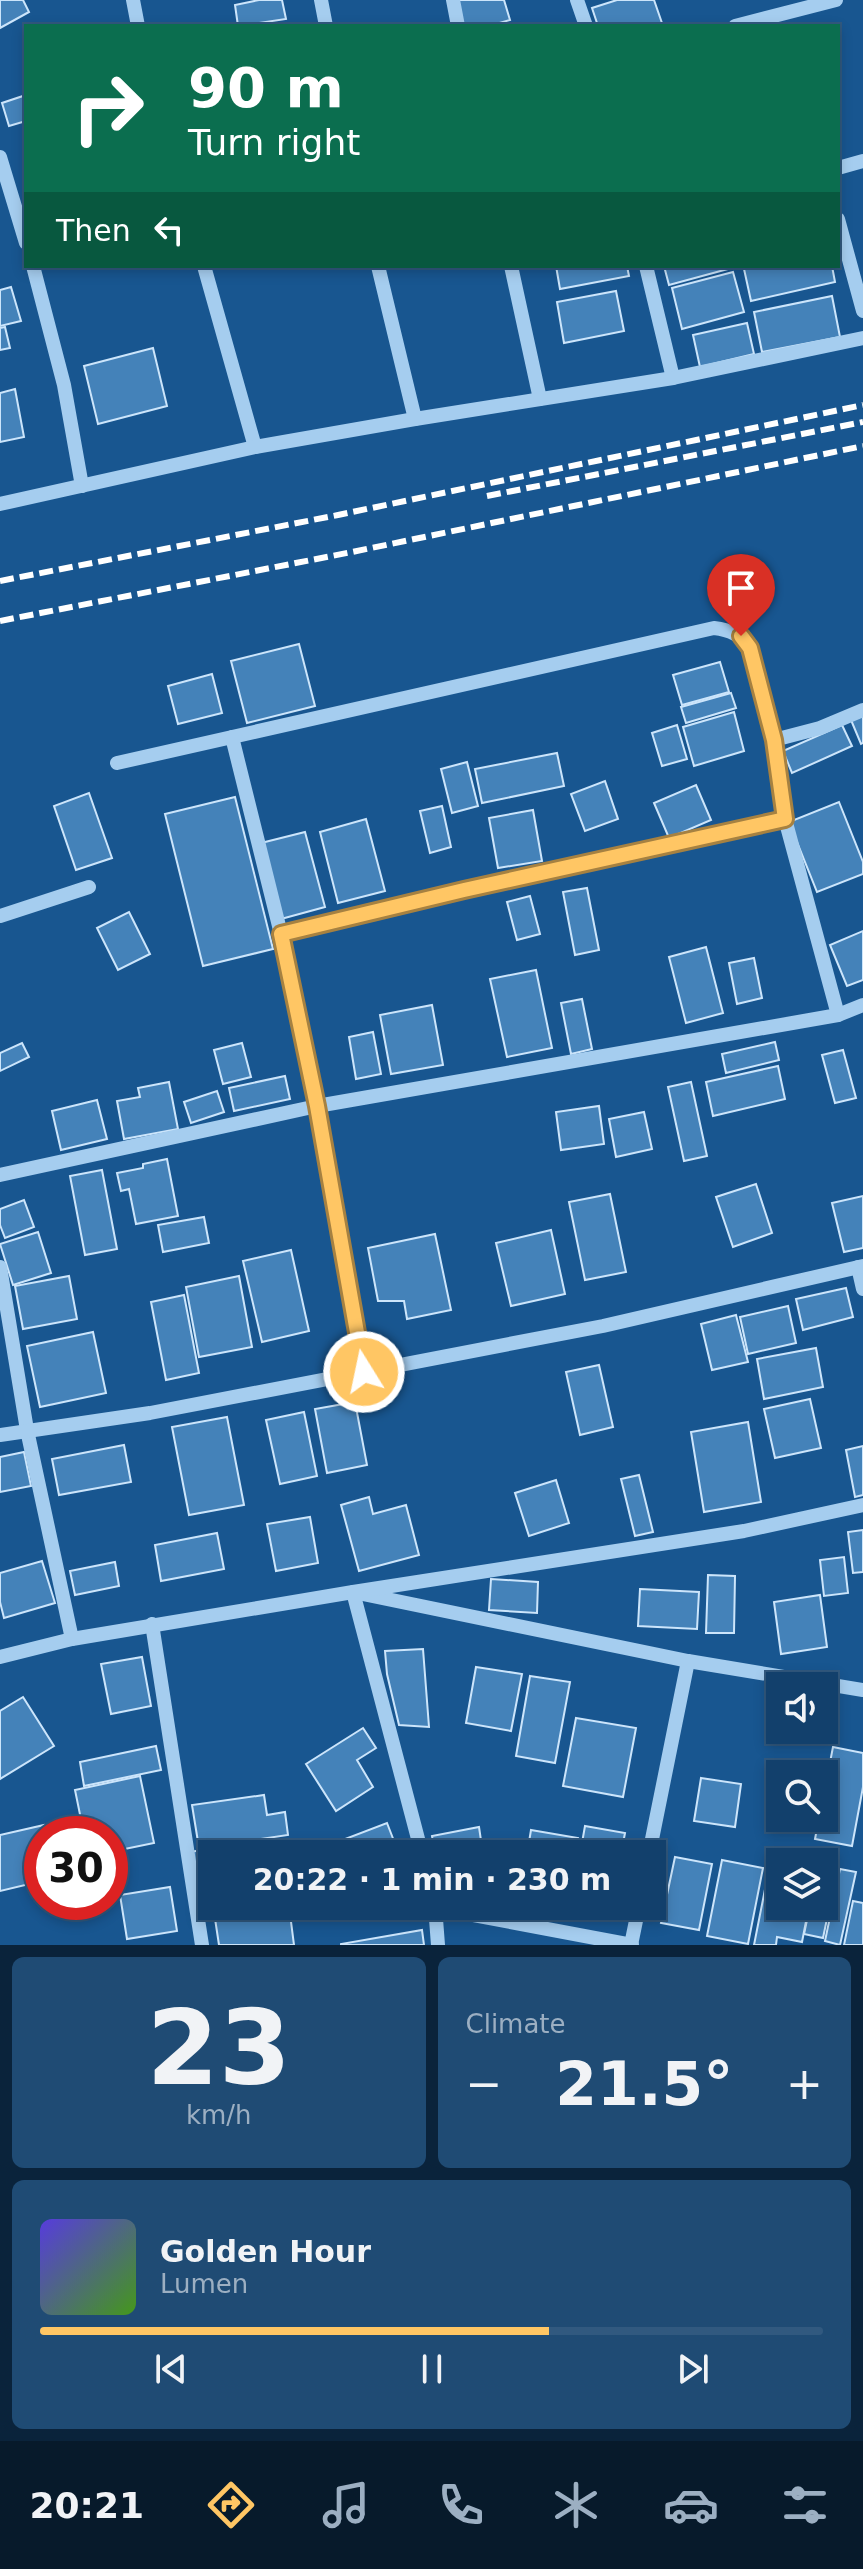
<!DOCTYPE html>
<meta charset="utf-8">
<style>
body{margin:0;font-family:"DejaVu Sans",sans-serif;background:#1f4b74;color:#f1f3f6;height:100vh;display:flex;flex-direction:column;font-size:30px;white-space:nowrap}
*{box-sizing:border-box;margin:0}
p{font-size:26px;color:#9cafc2}
.icon{flex:none;width:44px;height:44px;fill:none;stroke:currentColor;stroke-width:2;stroke-linecap:round;stroke-linejoin:round}
.map{position:relative;height:1945px;overflow:hidden}
.drawer{display:flex;flex-direction:column;gap:12px;padding:12px;background:#0a233b;flex:1}
.drawer>*{flex:none}
.guide{position:absolute;left:24px;top:24px;width:816px;height:244px;border-radius:0px;box-shadow:0 4px 12px #0003,0 0 0 2px #31597f;background:#0b6e4f;color:#fff;overflow:hidden}
.tools{position:absolute;left:766px;top:1672px;display:grid;gap:16px}
.tools a{display:grid;place-items:center;width:72px;height:72px;border-radius:0px;background:#12406c;box-shadow:0 4px 12px #0003,0 0 0 2px #31597f;font-size:40px}
.speed{position:absolute;left:24px;top:1816px;display:flex;gap:16px;font-size:40px;font-weight:700;text-align:center}
.speed>*{display:grid;place-content:center;width:104px;height:104px;border-radius:50%;background:#12406c;box-shadow:0 4px 12px #0003,0 0 0 2px #31597f;line-height:1}
.speed .limit{border:12px solid #d22;background:#fff;color:#111}
.pin{position:absolute;display:grid;place-items:center;width:68px;height:68px;color:#fff;margin:-82px -34px;border-radius:50% 50% 50% 0;rotate:-45deg;box-shadow:0 0 8px #0007}
.pin .icon{rotate:45deg}
.me{position:absolute;width:88px;margin:-44px;rotate:350deg;stroke-linejoin:round;filter:drop-shadow(0 0 6px #0008)}
.turn{display:flex;align-items:center;gap:28px;height:168px;padding:0 32px;font-size:36px}
.turn .icon{width:104px;height:104px;stroke-width:2.5}
.turn b{display:block;font-size:56px;line-height:68px}
.then{display:flex;align-items:center;height:76px;padding:0 32px;background:#0003;gap:16px;font-size:30px}
.big{font-size:60px;font-weight:700;line-height:1.1}
.drawer .tile{flex:1;display:flex;flex-direction:column;justify-content:center;gap:12px;min-width:0;padding:0 28px;border-radius:12px;background:#1f4b74}
.drawer .dial{align-items:center;gap:0}
.dial b{font-size:104px;line-height:1}
.song{display:flex;align-items:center;gap:24px}
.cover{width:96px;height:96px;border-radius:12px;background:linear-gradient(135deg,hsl(250 70% 55%),hsl(100 70% 35%))}
.played{height:8px;border-radius:4px;background:linear-gradient(90deg,#ffc664 65%,#31597f 65%)}
.keys{display:flex;justify-content:space-around;direction:ltr}
.heat{display:flex;justify-content:space-between;align-items:center;font-size:44px;direction:ltr}
.drawer .tiles{flex:1;display:grid;gap:12px;grid-template-columns:1fr 1fr}
.tile:last-child{grid-column:span 2}
.trip{position:absolute;left:198px;top:1840px;width:468px;height:80px;border-radius:0px;background:#12406c;box-shadow:0 4px 12px #0003,0 0 0 2px #31597f;font-weight:700;line-height:80px;text-align:center}
.tabs{display:flex;height:128px;justify-content:space-around;align-items:center;background:#071a2b;color:#9cafc2}
.tabs .icon{width:56px;height:56px}
.tabs .active{color:#ffc664}
.tabs b{font-size:36px;color:#f1f3f6}
.map>svg:first-child{display:block}
</style>
<div class="map">
<svg width="863" height="1945" viewBox="0 0 863 1945">
<rect width="100%" height="100%" fill="#185690"/>
<!-- building -->
<g fill="#4482b9" stroke="#cce5fb" stroke-width="2">
<polygon points="0,0 23,0 29,12 0,28"/>
<polygon points="259,0 282,0 286,19 238,26 235,5"/>
<polygon points="456,0 504,0 510,20 489,26 463,26"/>
<polygon points="617,0 654,0 663,26 598,26 592,8"/>
<polygon points="26,95 26,121 9,126 2,103"/>
<polygon points="556,266 627,266 629,276 560,289"/>
<polygon points="664,266 739,266 669,285"/>
<polygon points="756,266 832,266 835,282 751,301 744,269"/>
<polygon points="733,272 744,312 682,329 672,288"/>
<polygon points="11,287 21,321 0,326 0,290"/>
<polygon points="616,291 624,331 564,343 557,302"/>
<polygon points="832,296 840,337 762,352 754,312"/>
<polygon points="747,323 754,354 700,367 693,335"/>
<polygon points="5,327 10,348 0,350 0,328"/>
<polygon points="153,348 167,406 98,424 84,366"/>
<polygon points="15,389 24,437 0,442 0,393"/>
<polygon points="299,644 315,706 247,723 231,661"/>
<polygon points="720,662 729,692 682,705 673,675"/>
<polygon points="212,674 222,713 178,724 168,686"/>
<polygon points="731,693 736,708 686,723 681,707"/>
<polygon points="734,712 744,751 694,766 683,727"/>
<polygon points="863,716 863,743 861,744 851,720"/>
<polygon points="677,725 687,759 662,766 652,733"/>
<polygon points="842,725 852,746 792,773 783,751"/>
<polygon points="557,753 564,786 482,803 475,769"/>
<polygon points="467,762 478,806 452,813 441,769"/>
<polygon points="605,781 618,819 585,831 571,794"/>
<polygon points="696,785 711,820 669,838 654,803"/>
<polygon points="89,793 112,858 76,870 54,806"/>
<polygon points="235,797 273,949 203,966 165,814"/>
<polygon points="839,802 863,862 863,874 817,892 789,822"/>
<polygon points="442,806 451,847 430,853 420,811"/>
<polygon points="533,810 542,861 498,868 489,818"/>
<polygon points="366,819 385,891 338,903 320,832"/>
<polygon points="305,832 325,907 281,919 261,843"/>
<polygon points="587,888 599,950 575,955 563,892"/>
<polygon points="530,896 540,934 517,940 507,902"/>
<polygon points="129,912 150,954 118,970 97,928"/>
<polygon points="863,931 863,980 847,986 830,945"/>
<polygon points="706,947 723,1013 686,1023 669,957"/>
<polygon points="754,958 762,998 737,1004 729,963"/>
<polygon points="536,970 552,1048 507,1057 490,979"/>
<polygon points="582,999 592,1049 571,1054 561,1003"/>
<polygon points="432,1005 443,1065 391,1074 380,1015"/>
<polygon points="373,1032 381,1074 356,1079 349,1037"/>
<polygon points="775,1042 779,1060 726,1073 722,1054"/>
<polygon points="22,1043 29,1057 0,1071 0,1053"/>
<polygon points="242,1043 251,1077 223,1084 214,1050"/>
<polygon points="843,1050 856,1098 835,1103 822,1055"/>
<polygon points="778,1066 785,1099 713,1116 706,1082"/>
<polygon points="285,1076 290,1099 234,1111 229,1088"/>
<polygon points="169,1082 178,1129 124,1139 117,1101 140,1097 138,1088"/>
<polygon points="691,1082 707,1156 684,1161 668,1087"/>
<polygon points="217,1091 224,1112 191,1123 184,1102"/>
<polygon points="97,1100 107,1139 61,1150 52,1111"/>
<polygon points="599,1106 604,1144 561,1150 556,1112"/>
<polygon points="644,1112 652,1149 616,1157 609,1119"/>
<polygon points="167,1159 178,1216 136,1224 129,1189 121,1191 117,1173 143,1168 143,1164"/>
<polygon points="102,1170 117,1249 85,1255 70,1176"/>
<polygon points="756,1184 772,1233 733,1247 716,1197"/>
<polygon points="610,1194 626,1272 585,1280 569,1202"/>
<polygon points="863,1196 863,1248 844,1252 832,1203"/>
<polygon points="24,1200 34,1227 5,1238 0,1225 0,1209"/>
<polygon points="204,1217 209,1243 163,1252 158,1225"/>
<polygon points="551,1230 565,1294 511,1306 496,1243"/>
<polygon points="38,1232 51,1273 13,1285 0,1244"/>
<polygon points="435,1234 451,1310 407,1319 404,1301 378,1301 368,1248"/>
<polygon points="291,1250 309,1331 262,1342 243,1261"/>
<polygon points="69,1276 77,1319 23,1329 15,1286"/>
<polygon points="239,1276 252,1347 199,1357 186,1287"/>
<polygon points="846,1288 853,1317 803,1330 796,1299"/>
<polygon points="184,1295 199,1373 166,1380 151,1302"/>
<polygon points="788,1306 796,1343 748,1354 740,1317"/>
<polygon points="736,1315 748,1362 712,1370 701,1324"/>
<polygon points="93,1332 106,1393 40,1407 27,1346"/>
<polygon points="816,1348 823,1387 764,1399 757,1359"/>
<polygon points="599,1365 613,1427 580,1435 566,1372"/>
<polygon points="810,1399 821,1448 775,1458 764,1409"/>
<polygon points="355,1402 367,1465 327,1473 315,1409"/>
<polygon points="304,1412 317,1476 280,1484 266,1420"/>
<polygon points="227,1417 244,1505 189,1515 172,1427"/>
<polygon points="748,1422 761,1502 704,1512 691,1432"/>
<polygon points="124,1445 131,1482 59,1495 52,1459"/>
<polygon points="863,1446 863,1495 855,1497 846,1450"/>
<polygon points="24,1452 31,1486 0,1492 0,1457"/>
<polygon points="639,1475 653,1532 635,1536 621,1479"/>
<polygon points="556,1480 569,1523 529,1536 515,1493"/>
<polygon points="369,1497 373,1514 406,1505 419,1555 359,1571 341,1505"/>
<polygon points="310,1517 318,1563 276,1571 267,1524"/>
<polygon points="863,1530 863,1572 853,1573 848,1532"/>
<polygon points="217,1533 224,1569 161,1581 155,1545"/>
<polygon points="844,1557 848,1593 824,1596 820,1560"/>
<polygon points="42,1561 55,1603 4,1618 0,1602 0,1573"/>
<polygon points="115,1562 119,1586 75,1595 70,1571"/>
<polygon points="708,1575 735,1576 734,1633 706,1633"/>
<polygon points="491,1579 538,1582 537,1613 489,1610"/>
<polygon points="640,1589 699,1592 697,1629 638,1626"/>
<polygon points="820,1595 827,1647 781,1654 774,1602"/>
<polygon points="423,1649 429,1727 399,1725 387,1674 385,1651"/>
<polygon points="142,1657 151,1706 111,1714 101,1664"/>
<polygon points="476,1667 522,1674 511,1731 466,1723"/>
<polygon points="530,1676 570,1682 555,1763 516,1756"/>
<polygon points="23,1697 54,1746 0,1779 0,1711"/>
<polygon points="576,1718 636,1728 623,1797 563,1786"/>
<polygon points="363,1728 376,1748 357,1760 373,1787 336,1811 306,1764"/>
<polygon points="156,1746 161,1770 84,1786 80,1762"/>
<polygon points="833,1747 863,1753 863,1787 852,1846 815,1839 819,1818 824,1818 824,1793"/>
<polygon points="140,1776 154,1843 110,1852 110,1834 84,1834 75,1790"/>
<polygon points="701,1778 741,1784 735,1827 694,1821"/>
<polygon points="264,1795 267,1815 285,1812 288,1835 199,1848 192,1805"/>
<polygon points="387,1823 399,1854 312,1854 311,1852"/>
<polygon points="44,1825 47,1834 42,1834 42,1881 0,1891 0,1835"/>
<polygon points="585,1826 625,1833 621,1854 580,1854"/>
<polygon points="479,1827 483,1854 435,1854 432,1836"/>
<polygon points="531,1830 578,1838 575,1854 527,1854"/>
<polygon points="236,1845 237,1854 212,1854 212,1884 194,1887 189,1852"/>
<polygon points="675,1857 712,1864 699,1930 661,1923"/>
<polygon points="722,1860 763,1868 748,1944 707,1936"/>
<polygon points="819,1861 838,1865 823,1938 804,1934 810,1906 824,1906 824,1862"/>
<polygon points="769,1869 780,1871 780,1906 809,1906 802,1942 777,1937 776,1945 754,1945"/>
<polygon points="840,1869 856,1872 840,1945 825,1941"/>
<polygon points="170,1887 177,1931 127,1939 120,1895"/>
<polygon points="853,1901 863,1903 863,1945 844,1945"/>
<polygon points="252,1906 289,1906 294,1945 219,1945 214,1912"/>
<polygon points="531,1906 566,1906 565,1912"/>
<polygon points="422,1930 424,1945 341,1945 341,1944"/>
</g>
<g fill="none" stroke-linecap="round" stroke-linejoin="round">
<!-- minor -->
<g stroke="#a5cdef" stroke-width="14">
<polyline points="133,0 138,26"/>
<polyline points="321,0 326,26"/>
<polyline points="453,0 458,26"/>
<polyline points="577,0 586,26"/>
<polyline points="735,26 836,0"/>
<polyline points="0,157 26,243"/>
<polyline points="838,168 863,161"/>
<polyline points="838,219 863,311"/>
<polyline points="33,266 64,385 82,486"/>
<polyline points="204,266 255,447"/>
<polyline points="378,266 415,419"/>
<polyline points="511,266 540,399"/>
<polyline points="646,266 673,378"/>
<polyline points="0,504 255,447 415,419 673,378 863,338"/>
<path d="M117,763l597,-135c17,2 26,7 36,20l24,92 46,-12 43,-18"/>
<polyline points="0,916 89,887"/>
<polyline points="281,934 464,890 785,819"/>
<polyline points="838,1015 863,1005"/>
<polyline points="0,1175 317,1106 281,934 232,737"/>
<polyline points="0,1267 27,1430 72,1639"/>
<polyline points="858,1267 863,1289"/>
<polyline points="364,1372 317,1106 838,1015 785,819 774,740"/>
<polyline points="0,1435 150,1413 603,1326 863,1266"/>
<polyline points="152,1624 202,1945"/>
<polyline points="0,1657 72,1639 353,1592 688,1661 863,1690"/>
<polyline points="422,1854 353,1592 744,1531 863,1505"/>
<polyline points="649,1854 688,1661"/>
<polyline points="435,1906 438,1945"/>
<polyline points="436,1908 632,1945"/>
<polyline points="631,1945 639,1906"/>
</g>
<!-- rail -->
<g stroke="#fff" stroke-width="6" stroke-dasharray="14 6" stroke-linecap="butt">
<polyline points="487,496 863,422"/>
<polyline points="0,581 338,515 863,405"/>
<polyline points="0,621 352,552 863,446"/>
</g>
</g>
<g fill="none" stroke-linecap="round" stroke-linejoin="round">
<defs>
<polyline id="route" points="364,1372 317,1106 281,934 464,890 785,819 774,740 750,648 741,636"/>
</defs>
<!-- route casing -->
<use href="#route" stroke="#a68141" stroke-width="20"/>
<!-- route -->
<use href="#route" stroke="#ffc664" stroke-width="14"/>
</g>
</svg>
<div class="tools">
<a><svg class="icon" aria-label="sound" viewBox="0 0 24 24"><path d="M4 9h4l5-4v14l-5-4H4zM17 9q2 3 0 6"/></svg></a>
<a><svg class="icon" aria-label="search" viewBox="0 0 24 24"><circle cx="10" cy="10" r="6"/><path d="M15 15l6 6"/></svg></a>
<a><svg class="icon" aria-label="layers" viewBox="0 0 24 24"><path d="M12 4l9 5-9 5-9-5zM3 14l9 5 9-5"/></svg></a>
</div>
<div class="speed"><div class="limit">30</div></div>
<div class="pin" style="left:741px;top:636px;background:#d93025"><svg class="icon" aria-label="arrive" viewBox="0 0 24 24"><path d="M6 21V4h12l-3 4 3 4H6"/></svg></div>
<svg class="me" style="left:364px;top:1372px" viewBox="-20 -20 40 40"><circle r="17" fill="#ffc664" stroke="#fff" stroke-width="3"/><path d="M0-11L8 9 0 5-8 9z" fill="#fff"/></svg>
<div class="trip">20:22 · 1 min · 230 m</div>
<div class="guide">
<div class="turn"><svg class="icon" aria-label="right" viewBox="0 0 24 24"><path d="M7 20v-9h11M14 6l5 5-5 5"/></svg><div><b>90 m</b>Turn right</div></div>
<div class="then">Then<svg class="icon" aria-label="left" viewBox="0 0 24 24"><path d="M17 20v-9H6M10 6l-5 5 5 5"/></svg></div>
</div>
</div>
<section class="drawer">
<div class="tiles">
<div class="tile dial"><b>23</b><p>km/h</p></div>
<div class="tile"><p>Climate</p>
<div class="heat"><a>−</a><b class="big">21.5°</b><a>+</a></div>
</div>
<div class="tile">
<div class="song"><i class="cover"></i><div><b>Golden Hour</b><p>Lumen</p></div></div>
<div class="played"></div>
<div class="keys"><svg class="icon" aria-label="previous" viewBox="0 0 24 24"><path d="M18 5L8 12l10 7zM5 5v14"/></svg><svg class="icon" aria-label="pause" viewBox="0 0 24 24"><path d="M8 5v14M16 5v14"/></svg><svg class="icon" aria-label="next" viewBox="0 0 24 24"><path d="M6 5l10 7-10 7zM19 5v14"/></svg></div>
</div>
</div>
</section>
<nav class="tabs">
<b>20:21</b>
<svg class="icon active" aria-label="directions" viewBox="0 0 24 24"><path d="M12 3l9 9-9 9-9-9zM9 14v-3h6M13 9l2 2-2 2"/></svg>
<svg class="icon" aria-label="music" viewBox="0 0 24 24"><path d="M9 18V5l10-2v13"/><circle cx="6" cy="18" r="3"/><circle cx="16" cy="16" r="3"/></svg>
<svg class="icon" aria-label="phone" viewBox="0 0 24 24"><path d="M5 4h4l2 5-3 2q2 4 5 5l2-3 5 2v4C11 20 4 13 5 4z"/></svg>
<svg class="icon" aria-label="climate" viewBox="0 0 24 24"><path d="M12 3v18M4 7l16 10M4 17L20 7"/></svg>
<svg class="icon" aria-label="car" viewBox="0 0 24 24"><path d="M5 17H2v-5l4-1 3-4h7l3 4 3 1v5h-3M9 17h6M6 11h13"/><circle cx="7" cy="17" r="2"/><circle cx="17" cy="17" r="2"/></svg>
<svg class="icon" aria-label="filters" viewBox="0 0 24 24"><path d="M4 7h16M4 17h16"/><circle cx="9" cy="7" r="2"/><circle cx="15" cy="17" r="2"/></svg>
</nav>
